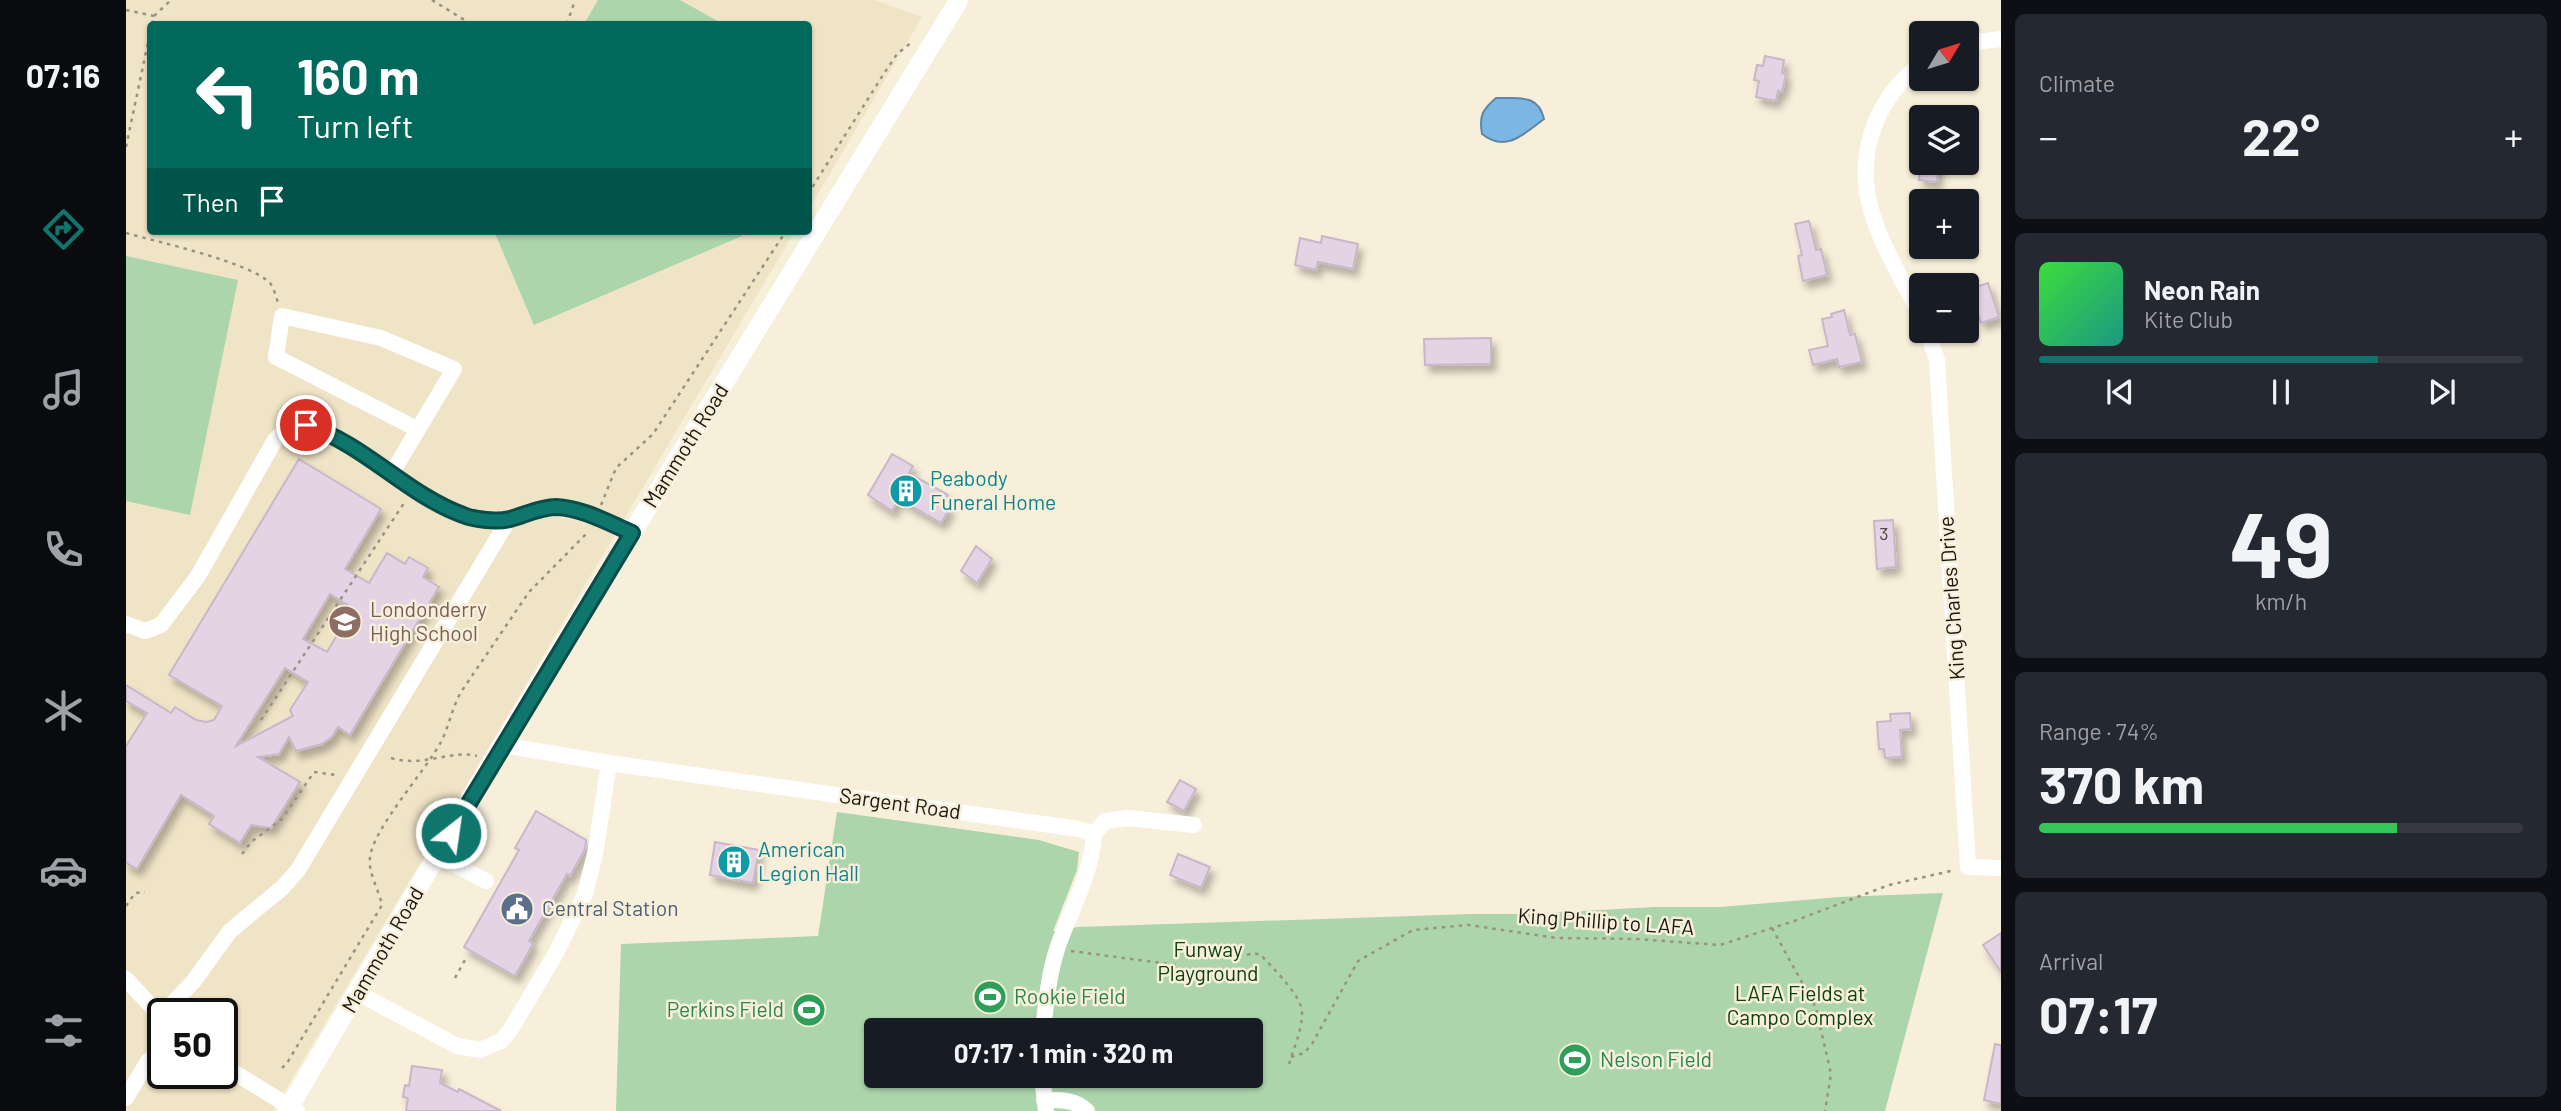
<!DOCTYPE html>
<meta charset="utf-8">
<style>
body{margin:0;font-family:Barlow,sans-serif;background:#242831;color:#f1f3f6;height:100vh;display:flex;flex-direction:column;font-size:26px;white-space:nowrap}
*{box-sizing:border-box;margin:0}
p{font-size:23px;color:#9ea1a6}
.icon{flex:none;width:38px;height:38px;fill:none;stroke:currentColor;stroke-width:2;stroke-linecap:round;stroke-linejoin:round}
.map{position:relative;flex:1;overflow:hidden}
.drawer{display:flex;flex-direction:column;gap:14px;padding:14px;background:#0d0f14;width:560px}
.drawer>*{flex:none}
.banner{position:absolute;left:21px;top:21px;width:665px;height:214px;border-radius:7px;box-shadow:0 2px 5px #0004;background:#00695c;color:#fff;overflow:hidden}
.needle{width:46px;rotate:52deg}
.controls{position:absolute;left:1783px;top:21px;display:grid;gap:14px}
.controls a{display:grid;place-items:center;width:70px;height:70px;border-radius:7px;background:#171b24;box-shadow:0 2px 5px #0004;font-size:35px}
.speed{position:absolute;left:21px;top:998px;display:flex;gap:14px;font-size:35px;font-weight:700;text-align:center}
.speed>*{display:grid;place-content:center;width:91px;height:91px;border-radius:50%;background:#171b24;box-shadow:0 2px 5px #0004;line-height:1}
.speed .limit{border:4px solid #111;border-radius:10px;background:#fff;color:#111}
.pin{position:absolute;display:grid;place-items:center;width:60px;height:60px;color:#fff;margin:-30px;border:4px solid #fff;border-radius:50%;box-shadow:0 2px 7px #0007}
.me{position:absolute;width:77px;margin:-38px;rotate:30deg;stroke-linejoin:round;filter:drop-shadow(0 0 5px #0008)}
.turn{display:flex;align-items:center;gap:24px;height:147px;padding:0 35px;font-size:32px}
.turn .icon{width:91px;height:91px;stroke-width:2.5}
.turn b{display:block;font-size:49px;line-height:60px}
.then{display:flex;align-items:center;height:66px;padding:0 35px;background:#0003;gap:14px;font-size:26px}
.big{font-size:52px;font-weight:700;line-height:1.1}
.drawer .card{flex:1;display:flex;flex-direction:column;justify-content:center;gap:10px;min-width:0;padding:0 24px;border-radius:10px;background:#242831}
.drawer .dial{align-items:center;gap:0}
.dial b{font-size:91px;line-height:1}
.song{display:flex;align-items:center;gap:21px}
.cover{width:84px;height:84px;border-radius:10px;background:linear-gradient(135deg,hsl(120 70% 55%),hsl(170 70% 35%))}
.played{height:7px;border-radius:4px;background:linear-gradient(90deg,#0f766e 70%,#363941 70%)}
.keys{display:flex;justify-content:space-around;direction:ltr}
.heat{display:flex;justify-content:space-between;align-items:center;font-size:38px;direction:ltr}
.charge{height:10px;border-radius:5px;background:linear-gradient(90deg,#34c759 74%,#363941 0)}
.trip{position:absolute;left:738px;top:1018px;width:399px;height:70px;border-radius:7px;background:#171b24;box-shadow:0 2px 5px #0004;font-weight:700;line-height:70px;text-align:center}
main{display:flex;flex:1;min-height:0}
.dock{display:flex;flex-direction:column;width:126px;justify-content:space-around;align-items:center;background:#090b0e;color:#9ea1a6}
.dock .icon{width:49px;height:49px}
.dock .current{color:#0f766e}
.dock b{font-size:32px;color:#f1f3f6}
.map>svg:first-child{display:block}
</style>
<main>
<nav class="dock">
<b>07:16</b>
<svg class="icon current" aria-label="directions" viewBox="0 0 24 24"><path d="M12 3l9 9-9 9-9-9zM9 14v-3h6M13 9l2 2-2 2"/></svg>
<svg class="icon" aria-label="music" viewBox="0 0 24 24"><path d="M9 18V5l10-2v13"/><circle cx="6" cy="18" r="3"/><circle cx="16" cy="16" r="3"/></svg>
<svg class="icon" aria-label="phone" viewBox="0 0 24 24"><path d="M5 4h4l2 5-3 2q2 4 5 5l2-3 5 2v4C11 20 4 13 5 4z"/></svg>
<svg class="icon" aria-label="climate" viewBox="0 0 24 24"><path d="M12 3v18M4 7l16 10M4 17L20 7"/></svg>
<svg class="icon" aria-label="car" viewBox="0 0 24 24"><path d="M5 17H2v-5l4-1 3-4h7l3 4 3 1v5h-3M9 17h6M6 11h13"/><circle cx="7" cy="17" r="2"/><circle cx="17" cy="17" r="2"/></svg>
<svg class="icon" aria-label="filters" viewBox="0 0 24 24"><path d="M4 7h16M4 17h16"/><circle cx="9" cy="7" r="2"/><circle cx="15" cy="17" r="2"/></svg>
</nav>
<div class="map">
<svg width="1875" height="1111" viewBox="0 0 1875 1111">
<defs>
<filter id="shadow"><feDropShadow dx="4.5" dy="7" stdDeviation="3.5" flood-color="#0004"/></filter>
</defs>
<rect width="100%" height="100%" fill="#f8efda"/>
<!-- built -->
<path fill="#f0e4c7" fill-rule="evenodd" d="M0,0h749l47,17 -113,192 -1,-185h-658v207h645l-522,880h-147zM37,1013h59v60h-59z"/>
<!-- green -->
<g fill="#acd5ab" fill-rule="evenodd">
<polygon points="472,0 554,0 597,24 458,24"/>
<polygon points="368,231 614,231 616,236 408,325"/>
<polygon points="0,256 112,280 64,515 0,501"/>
<path d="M711,812l202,28 40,12 -2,18 -24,61 25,-4 393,-13h56l127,-7h66l119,-10 104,-4 -58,218h-1269l5,-167 197,-8zM751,1031h374v45h-374z"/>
</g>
<!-- water -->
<path fill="#7cb6e5" stroke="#5f86a5" stroke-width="2" d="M1370,98c22,1 42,-5 48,21 -20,15 -38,34 -62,15 -3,-18 0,-24 14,-36z"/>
<!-- building -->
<g fill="#e4d3e4" stroke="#c8b7c8" stroke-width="2" fill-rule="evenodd" filter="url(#shadow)">
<polygon points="1639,56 1658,60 1656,73 1660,74 1656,92 1652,91 1650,101 1630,97 1633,81 1628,80 1631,65 1637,66"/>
<polygon points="1795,163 1813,163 1811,182 1793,180"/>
<polygon points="1683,221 1690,250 1695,249 1701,275 1677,281 1672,256 1676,255 1669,224"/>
<polygon points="1196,236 1232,244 1227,269 1192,262 1190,270 1169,265 1174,238 1195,243"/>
<polygon points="1862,283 1873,317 1855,323 1844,289"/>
<polygon points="1718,310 1724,335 1729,334 1736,362 1713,367 1711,359 1687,365 1683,350 1702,346 1696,319 1706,317 1705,314"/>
<polygon points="1365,338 1365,364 1299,365 1298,339"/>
<polygon points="766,454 787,466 783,473 822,495 817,504 824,508 815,523 773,499 766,511 742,495"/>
<path d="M173,459l82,50 -36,60 24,14 18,-30 18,11 4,-7 19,11 -5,9 16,10 -89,148 -12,-8 -6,10 -10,7 -26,7 -7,-14 -10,17 -21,3 42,25 -29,46 -20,-3 -11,18 -31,-19 5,-8 -33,-21 -44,74 -11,-6v-117l21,-33 -21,-12v-16l45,28 4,-6 21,13 10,2 8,-2 8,-14 -53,-31zM204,594l23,14 -26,44 -24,-13zM159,668l23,14 -18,28 3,6 -57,30z"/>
<polygon points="1767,520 1770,567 1751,569 1748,521"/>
<polygon points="850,546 866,559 851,583 835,571"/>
<polygon points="1784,713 1785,729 1774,730 1776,757 1759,758 1758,749 1753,749 1751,722 1765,721 1764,714"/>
<polygon points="1054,780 1070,789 1058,811 1041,802"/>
<polygon points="410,811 460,840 459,849 444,876 441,874 403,941 407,944 389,976 338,947 393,850 389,848"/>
<polygon points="589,842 633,850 627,883 584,875"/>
<polygon points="1052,854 1084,867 1075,888 1044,875"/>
<polygon points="1875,933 1875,972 1857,945"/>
<polygon points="1869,1044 1875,1045 1875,1104 1858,1100"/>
<polygon points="286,1066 316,1070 314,1083 332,1092 333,1089 375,1111 280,1111 282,1098 277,1097 279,1085 283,1086"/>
</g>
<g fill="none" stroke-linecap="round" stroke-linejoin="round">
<!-- path -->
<g stroke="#999283" stroke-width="2.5" stroke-dasharray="3.5 5" stroke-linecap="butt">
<polyline points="306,0 345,24"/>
<polyline points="0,10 28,16"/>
<polyline points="28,16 45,0"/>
<polyline points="26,24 28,16"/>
<polyline points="441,24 449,0"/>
<polyline points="0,147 24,33"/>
<polyline points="682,194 757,75 771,54 786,42"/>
<path d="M0,233c32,9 123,29 144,50 4,5 6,14 8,20"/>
<polyline points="475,505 490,468 527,434 660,231"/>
<polyline points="135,720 280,500"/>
<path d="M265,758c34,10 59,-9 86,-2"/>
<polyline points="116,854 125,842 156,819 188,772 210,775"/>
<polyline points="0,906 9,893 19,892"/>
<polyline points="1646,928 1690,1008 1705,1074 1699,1111"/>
<polyline points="945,951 1051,965"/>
<path d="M1121,955l6,-2 8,2c12,14 42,41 41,59 0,18 -10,37 -14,55"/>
<polyline points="329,978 340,958"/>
<polyline points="1165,1057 1178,1053 1186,1044 1232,961 1287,930 1342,925 1431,938 1510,939 1594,945 1668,921 1763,885 1829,870"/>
<path d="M156,1068l5,-5 95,-158c-3,-15 -14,-32 -12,-47 2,-28 56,-88 71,-116 8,-16 11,-34 20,-50l68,-100 60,-61"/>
</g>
<!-- minor -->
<g stroke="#fff" stroke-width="16">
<polyline points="1841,43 1875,39"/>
<path d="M1796,63c-45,34 -66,88 -52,143 10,39 34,76 52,112"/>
<polyline points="1801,331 1811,360 1842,867 1875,868"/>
<polyline points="266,473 328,369 255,338 156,316 150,357 291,429"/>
<path d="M0,624l19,7 16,-6 37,-49 77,-136c9,-10 19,-17 33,-15 10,2 20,9 29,13 44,22 79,58 124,77 15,6 32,4 48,4"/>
<path d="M376,745l107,18 470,66 15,5c-2,39 -23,75 -36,112 -9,27 -12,56 -15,85"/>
<polyline points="968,834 979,821 1002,818 1068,825"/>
<polyline points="312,856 360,881"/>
<polyline points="0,979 37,1019"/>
<polyline points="232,993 331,1046 354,1050 375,1041 385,1029 429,955 459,894 469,854 483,763"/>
<path d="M34,1016l33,-34 37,-51 52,-43 16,-18 211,-351c48,-22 78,-5 123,14"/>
<polyline points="96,1065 171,1111"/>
<polyline points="916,1076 920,1111"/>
<polyline points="0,1098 22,1061 37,1049"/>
<path d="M918,1100c16,0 31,-1 43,11"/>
</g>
<!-- major -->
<polyline stroke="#fff" stroke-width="19" points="161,1111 376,745 833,0"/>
</g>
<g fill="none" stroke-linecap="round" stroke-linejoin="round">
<defs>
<path id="route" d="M180,425c60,20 100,69 157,90 12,5 34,7 47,4 15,-4 30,-12 46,-12 26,1 53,16 76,26l-181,300"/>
</defs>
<!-- route casing -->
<use href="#route" stroke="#0a4d48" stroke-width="18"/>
<!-- route -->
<use href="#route" stroke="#0f766e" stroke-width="12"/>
</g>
<!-- icons -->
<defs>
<symbol id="building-disc" viewBox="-11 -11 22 22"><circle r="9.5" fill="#0f9aa8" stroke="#f8efda"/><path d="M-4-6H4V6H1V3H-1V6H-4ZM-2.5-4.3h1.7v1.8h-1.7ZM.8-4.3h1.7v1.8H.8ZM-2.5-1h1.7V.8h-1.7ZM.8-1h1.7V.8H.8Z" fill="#fff"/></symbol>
<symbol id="school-disc" viewBox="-11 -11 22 22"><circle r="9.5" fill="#8d6e63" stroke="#f8efda"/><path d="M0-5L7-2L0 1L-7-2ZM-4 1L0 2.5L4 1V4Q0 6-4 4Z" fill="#fff"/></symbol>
<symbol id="civic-disc" viewBox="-11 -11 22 22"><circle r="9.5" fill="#5c6f8a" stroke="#f8efda"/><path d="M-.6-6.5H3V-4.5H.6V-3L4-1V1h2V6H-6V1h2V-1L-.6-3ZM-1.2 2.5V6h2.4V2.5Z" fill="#fff"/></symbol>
<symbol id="stadium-disc" viewBox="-11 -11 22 22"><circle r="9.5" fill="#2e9e5b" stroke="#f8efda"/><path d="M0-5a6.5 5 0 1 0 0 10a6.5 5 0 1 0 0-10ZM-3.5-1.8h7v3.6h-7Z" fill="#fff"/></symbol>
</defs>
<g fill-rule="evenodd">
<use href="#building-disc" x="761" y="472" width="38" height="38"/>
<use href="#school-disc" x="200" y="603" width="38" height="38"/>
<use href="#building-disc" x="589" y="843" width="38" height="38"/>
<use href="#civic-disc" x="372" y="890" width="38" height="38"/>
<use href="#stadium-disc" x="845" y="978" width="38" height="38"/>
<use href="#stadium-disc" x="664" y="991" width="38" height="38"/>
<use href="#stadium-disc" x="1430" y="1041" width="38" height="38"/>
</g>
<g text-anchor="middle" stroke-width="5" stroke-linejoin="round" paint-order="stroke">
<!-- number labels -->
<g font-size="18" fill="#4c4644">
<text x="1758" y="540">3</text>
</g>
<!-- street labels -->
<g font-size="21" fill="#1a170f" stroke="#f8efda">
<text transform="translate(560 446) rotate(-58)" y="7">Mammoth Road</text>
<text transform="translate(1826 598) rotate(-94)" y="7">King Charles Drive</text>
<text transform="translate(774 804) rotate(8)" y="7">Sargent Road</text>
<text transform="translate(1480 922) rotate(4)" y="7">King Phillip to LAFA</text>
<text transform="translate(257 950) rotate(-60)" y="7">Mammoth Road</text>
</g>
<!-- culture labels -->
<g font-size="21" fill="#0d838f" stroke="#f8efda" text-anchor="start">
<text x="804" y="486">Peabody<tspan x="804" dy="24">Funeral Home</tspan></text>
<text x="632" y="857">American<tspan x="632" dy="24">Legion Hall</tspan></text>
</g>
<!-- education labels -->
<g font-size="21" fill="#785e54" stroke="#f8efda" text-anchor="start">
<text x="244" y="617">Londonderry<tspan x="244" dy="24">High School</tspan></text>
</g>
<!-- service labels -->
<g font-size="21" fill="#4e5e75" stroke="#f8efda" text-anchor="start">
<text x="416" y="916">Central Station</text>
</g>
<!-- park labels -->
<g font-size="21" fill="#0b410f" stroke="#f8efda">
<text x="1082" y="957">Funway<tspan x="1082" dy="24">Playground</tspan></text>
<text x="1674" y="1001">LAFA Fields at<tspan x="1674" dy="24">Campo Complex</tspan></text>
</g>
<!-- leisure labels -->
<g font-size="21" fill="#27864d" stroke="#f8efda" text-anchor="start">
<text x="888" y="1004">Rookie Field</text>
<text x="658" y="1017" text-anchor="end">Perkins Field</text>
<text x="1474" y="1067">Nelson Field</text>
</g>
</g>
</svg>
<div class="controls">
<a><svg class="needle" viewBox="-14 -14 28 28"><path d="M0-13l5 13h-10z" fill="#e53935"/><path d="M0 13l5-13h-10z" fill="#9ea1a6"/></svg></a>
<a><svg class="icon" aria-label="layers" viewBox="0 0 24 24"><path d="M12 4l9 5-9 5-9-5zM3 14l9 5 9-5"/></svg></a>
<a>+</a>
<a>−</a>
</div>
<div class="speed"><div class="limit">50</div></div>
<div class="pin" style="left:180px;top:425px;background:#d93025"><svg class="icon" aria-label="arrive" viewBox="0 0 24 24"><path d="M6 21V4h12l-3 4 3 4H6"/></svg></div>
<svg class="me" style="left:325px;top:833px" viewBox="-20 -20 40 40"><circle r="17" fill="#0f766e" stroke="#fff" stroke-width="3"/><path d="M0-11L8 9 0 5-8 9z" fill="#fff"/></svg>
<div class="trip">07:17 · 1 min · 320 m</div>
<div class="banner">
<div class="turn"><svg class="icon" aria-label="left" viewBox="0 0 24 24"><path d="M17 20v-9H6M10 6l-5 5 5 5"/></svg><div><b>160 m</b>Turn left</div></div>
<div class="then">Then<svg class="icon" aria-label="arrive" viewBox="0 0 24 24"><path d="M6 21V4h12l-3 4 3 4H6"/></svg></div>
</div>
</div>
<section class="drawer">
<div class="card"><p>Climate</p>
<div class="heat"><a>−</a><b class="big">22°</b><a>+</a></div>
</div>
<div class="card">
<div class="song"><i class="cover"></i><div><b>Neon Rain</b><p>Kite Club</p></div></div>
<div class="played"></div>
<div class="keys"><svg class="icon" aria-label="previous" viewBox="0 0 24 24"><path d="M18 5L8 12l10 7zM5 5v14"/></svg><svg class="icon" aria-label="pause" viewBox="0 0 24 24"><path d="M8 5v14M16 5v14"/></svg><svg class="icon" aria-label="next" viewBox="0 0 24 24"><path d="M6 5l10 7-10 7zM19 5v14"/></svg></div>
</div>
<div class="card dial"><b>49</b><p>km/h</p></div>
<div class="card"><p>Range · 74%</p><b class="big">370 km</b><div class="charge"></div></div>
<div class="card"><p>Arrival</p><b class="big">07:17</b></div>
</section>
</main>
